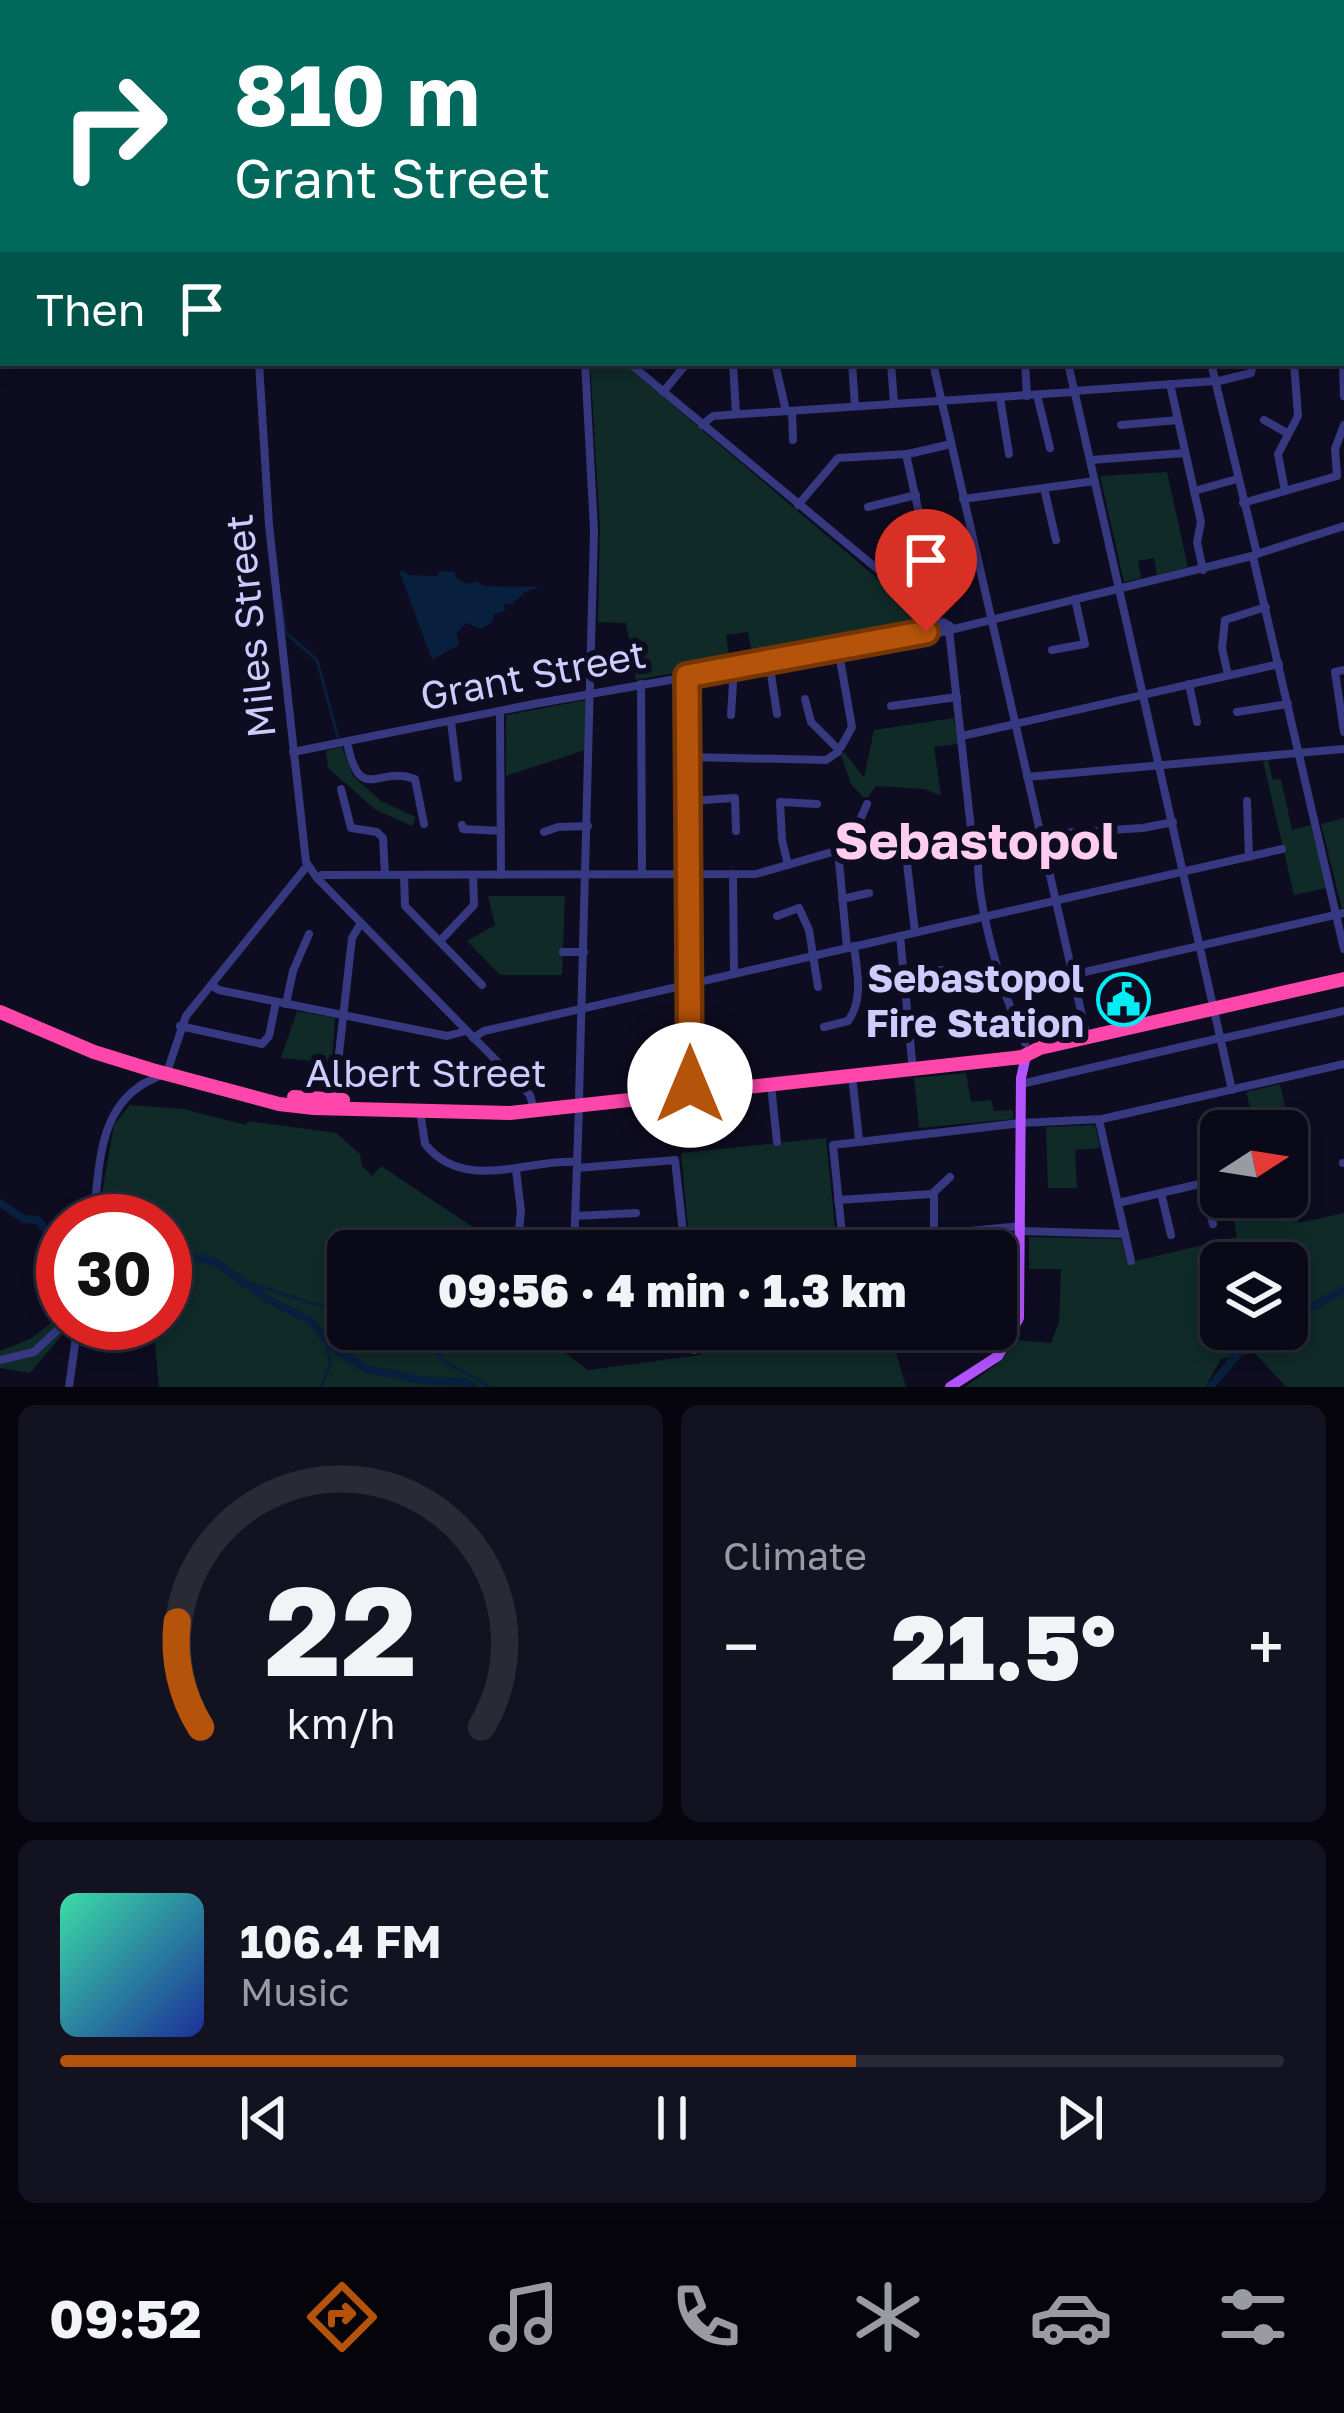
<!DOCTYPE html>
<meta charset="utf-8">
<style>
body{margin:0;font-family:"Golos Text",sans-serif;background:#131221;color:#f1f3f6;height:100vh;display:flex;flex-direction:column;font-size:45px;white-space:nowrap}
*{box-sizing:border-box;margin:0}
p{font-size:39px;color:#999aa2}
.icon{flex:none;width:66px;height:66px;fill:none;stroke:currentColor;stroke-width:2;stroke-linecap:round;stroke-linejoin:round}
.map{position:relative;height:1387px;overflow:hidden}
.side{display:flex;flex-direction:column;gap:18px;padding:18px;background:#06050d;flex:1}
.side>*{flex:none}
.banner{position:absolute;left:0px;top:0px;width:1344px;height:366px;box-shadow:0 6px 18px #0003,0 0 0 3px #2a2a37;background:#00695c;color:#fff;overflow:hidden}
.needle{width:78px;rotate:78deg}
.buttons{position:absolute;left:1200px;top:1110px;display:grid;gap:24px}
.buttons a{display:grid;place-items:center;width:108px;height:108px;border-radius:18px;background:#0a0918;box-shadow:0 6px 18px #0003,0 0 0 3px #2a2a37;font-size:60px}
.speed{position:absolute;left:36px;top:1194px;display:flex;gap:24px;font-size:60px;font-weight:700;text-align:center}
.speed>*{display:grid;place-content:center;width:156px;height:156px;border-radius:50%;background:#0a0918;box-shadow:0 6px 18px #0003,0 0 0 3px #2a2a37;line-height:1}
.speed .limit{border:18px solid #d22;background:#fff;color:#111}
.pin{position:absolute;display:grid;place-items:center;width:102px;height:102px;color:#fff;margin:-123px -51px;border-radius:50% 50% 50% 0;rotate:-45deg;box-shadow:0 0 12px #0007}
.pin .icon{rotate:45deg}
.me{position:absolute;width:132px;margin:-66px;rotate:0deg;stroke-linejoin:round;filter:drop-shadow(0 0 9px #0008)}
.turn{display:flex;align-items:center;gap:42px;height:252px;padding:0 36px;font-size:54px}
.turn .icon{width:156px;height:156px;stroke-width:2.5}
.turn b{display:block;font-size:84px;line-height:102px}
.then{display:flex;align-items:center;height:114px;padding:0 36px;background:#0003;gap:24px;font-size:45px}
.big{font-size:90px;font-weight:800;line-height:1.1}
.side .widget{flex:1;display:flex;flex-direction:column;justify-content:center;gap:18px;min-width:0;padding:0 42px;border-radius:18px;background:#131221}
.side .dial{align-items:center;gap:0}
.dial svg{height:312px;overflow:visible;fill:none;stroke:#2a2a37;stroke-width:7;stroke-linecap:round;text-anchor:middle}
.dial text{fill:#f1f3f6;stroke:none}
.song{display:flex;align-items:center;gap:36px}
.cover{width:144px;height:144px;border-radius:18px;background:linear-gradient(135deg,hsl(160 70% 55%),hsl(230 70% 35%))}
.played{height:12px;border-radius:6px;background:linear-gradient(90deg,#b45309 65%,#2a2a37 65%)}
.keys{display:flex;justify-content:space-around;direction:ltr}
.heat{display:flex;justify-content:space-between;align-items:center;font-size:66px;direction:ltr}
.side .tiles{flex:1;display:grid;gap:18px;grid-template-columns:1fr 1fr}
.widget:last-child{grid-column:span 2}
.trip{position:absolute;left:327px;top:1230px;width:690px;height:120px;border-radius:18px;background:#0a0918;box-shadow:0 6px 18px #0003,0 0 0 3px #2a2a37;font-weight:800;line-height:120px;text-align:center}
.tabs{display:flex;height:192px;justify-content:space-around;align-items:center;background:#04040a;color:#999aa2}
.tabs .icon{width:84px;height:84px}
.tabs .current{color:#b45309}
.tabs b{font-size:54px;color:#f1f3f6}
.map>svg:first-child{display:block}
</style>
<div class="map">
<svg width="1344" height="1387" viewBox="0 0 1344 1387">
<rect width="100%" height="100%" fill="#0e0c20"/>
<!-- green -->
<g fill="#0f2a27" fill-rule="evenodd">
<polygon points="590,363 623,363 930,623 929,626 753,659 748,632 726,635 730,663 636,680 626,623 598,622 600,527"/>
<polygon points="1167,472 1188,567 1157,575 1154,558 1138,561 1141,578 1124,582 1100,476"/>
<polygon points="586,700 585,750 506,776 506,715"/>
<polygon points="954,718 958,744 934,747 941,796 925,789 876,786 868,797 863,797 851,784 841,755 844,752 864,778 874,730"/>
<polygon points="342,747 353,776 381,801 416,817 412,826 376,810 328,768 326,751"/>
<polygon points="1268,760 1273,780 1281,779 1292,830 1311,825 1326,888 1294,895 1263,761"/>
<polygon points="1344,818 1344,908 1342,909 1321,824"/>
<polygon points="488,896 565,896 562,975 500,975 467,941 495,925"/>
<polygon points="297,1011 335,1018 332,1063 281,1058"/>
<polygon points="966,1073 971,1102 991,1100 994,1111 1013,1110 1013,1119 919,1128 914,1078"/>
<polygon points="1280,1084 1295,1149 1287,1151 1287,1131 1256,1131 1246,1092"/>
<polygon points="130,1105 183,1109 246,1125 248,1121 336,1133 360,1154 362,1166 372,1176 381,1166 509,1251 348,1251 348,1329 533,1329 588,1370 700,1355 698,1329 898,1329 890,1332 906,1387 159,1387 153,1323 165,1323 165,1221 97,1221 114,1125"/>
<polygon points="1095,1125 1100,1148 1075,1150 1077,1188 1048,1188 1046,1127"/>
<polygon points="826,1138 837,1247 894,1243 895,1251 690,1251 681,1153"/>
<path d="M1302,1184l-4,39 46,-10v174h-58l-31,-34 -34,6 -16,28h-240l32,-23 18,-24 36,3 8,-21 2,-53h-32v-32l92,2 6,24 110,-26 -8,-40h58v-11zM1221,1263h66v66h-66z"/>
<polygon points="63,1313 63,1323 72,1323 30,1373 0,1368 0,1351 32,1338"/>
</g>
<!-- water -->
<polygon fill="#081f3d" points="402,570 409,575 438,576 439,571 454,572 457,579 469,584 476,581 484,586 540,587 525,592 511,605 504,604 505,611 494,614 492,623 480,629 466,623 457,633 459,645 432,660 400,573"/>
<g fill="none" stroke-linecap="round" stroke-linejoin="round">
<!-- stream -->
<g stroke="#081f3d" stroke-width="3">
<polyline points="158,0 164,3"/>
<polyline points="485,0 489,3"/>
<polyline points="880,0 880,3"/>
<polyline points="191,3 196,0"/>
<polyline points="553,3 557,0"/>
<polyline points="1133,3 1138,0"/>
<polyline points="281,600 286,633 317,660 338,737"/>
<polyline points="243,1281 314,1304 348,1306"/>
<polyline points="381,1329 409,1343 431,1346 444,1361 490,1387"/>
<polyline points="321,1387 331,1362 325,1341"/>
</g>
<!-- river -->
<g stroke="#081f3d" stroke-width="8">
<polyline points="0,1203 24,1219 38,1220 47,1231 63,1238"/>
<polyline points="165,1252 214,1261 267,1299 311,1321 334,1349 367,1369 427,1381 466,1382 473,1387"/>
<polyline points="1287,1320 1344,1290"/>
<polyline points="1210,1387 1238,1354 1275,1329"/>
</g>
<!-- minor -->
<g stroke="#363880" stroke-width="8">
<polyline points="126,0 132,3"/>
<polyline points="347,0 347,3"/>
<polyline points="389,0 390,3"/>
<polyline points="1009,0 1018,0"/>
<polyline points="1070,0 1072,3"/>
<polyline points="1332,0 1332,3"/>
<polyline points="1272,2 1294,1"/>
<polyline points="34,3 35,0"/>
<polyline points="672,3 698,3"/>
<polyline points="1341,32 1344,32"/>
<polyline points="1341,117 1344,121"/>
<polyline points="0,178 3,166"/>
<polyline points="1341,202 1344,200"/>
<polyline points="1341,266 1344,265"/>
<polyline points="1341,271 1344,271"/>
<polyline points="1343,317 1344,317"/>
<polyline points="259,363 269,525 306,862 317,878 530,1095 534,1110"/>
<polyline points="629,363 934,616 940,626"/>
<polyline points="733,363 736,414"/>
<polyline points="775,363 786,411"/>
<polyline points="852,363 855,406"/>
<polyline points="891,363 894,404"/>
<polyline points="933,363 1086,1033"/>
<polyline points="1025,363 1027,396"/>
<polyline points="1068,363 1232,1090"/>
<polyline points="1211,363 1257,554"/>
<polyline points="1333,363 1343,365 1344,396"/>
<polyline points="933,366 947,363"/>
<polyline points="1215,382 1251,373 1253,363"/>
<polyline points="1170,384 1201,522 1197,542 1203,570"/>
<polyline points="1074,391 1215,381"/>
<polyline points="663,392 687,363"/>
<polyline points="1037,395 1050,448"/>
<polyline points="1000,398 1009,454"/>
<polyline points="792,411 793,440"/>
<polyline points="1264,420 1287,433"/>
<polyline points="702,425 713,416 1074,392"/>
<polyline points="1121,425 1178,420"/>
<polyline points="1091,460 1185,453"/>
<polyline points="1044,488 1056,540"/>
<polyline points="1194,491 1237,479"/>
<polyline points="1285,491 1278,454 1298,416 1294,363"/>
<polyline points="963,499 1095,481"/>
<polyline points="1243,503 1337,476 1335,449 1344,425"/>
<polyline points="798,505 838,458 908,454 951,444"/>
<polyline points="868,507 916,495"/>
<polyline points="1257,554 1344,526"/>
<polyline points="1254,561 1344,949"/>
<path d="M881,576c12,-16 36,-8 47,-22l-22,-100"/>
<polygon points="943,622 950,626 947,632 940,629"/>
<polyline points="949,630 972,838"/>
<polyline points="950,630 1252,556"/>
<polyline points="838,648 852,727 841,747"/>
<polyline points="1052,650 1085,644 1075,599"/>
<polyline points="769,661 777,714"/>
<polyline points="1344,670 1335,672 1344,732"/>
<polyline points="1228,675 1222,648 1225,620 1266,607"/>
<polyline points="687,676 690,1094"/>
<polyline points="641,684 642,874"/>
<polyline points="1189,684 1197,722"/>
<polyline points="805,699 811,722 837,748"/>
<polyline points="891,706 957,697"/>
<polyline points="500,711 501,875"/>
<polyline points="1237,712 1288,704"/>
<polyline points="731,715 734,667"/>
<polyline points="451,722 458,778"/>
<polyline points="962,736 1279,664"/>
<path d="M347,742c13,64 30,23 68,37l9,45"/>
<polyline points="293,752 534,704 942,632"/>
<polyline points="688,757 826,760 838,752"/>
<polyline points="1027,777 1344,749"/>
<polyline points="341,789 351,828 377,832 383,838 385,875"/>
<polyline points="688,801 735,798 736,831"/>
<polyline points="1247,801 1249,857"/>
<polyline points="462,825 463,829 501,831"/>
<polyline points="544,832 558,827 588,826"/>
<polyline points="979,838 1143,828 1173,822"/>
<polyline points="860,844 860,820 867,804"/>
<path d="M979,844c-7,52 24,151 46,199"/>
<polyline points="905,846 915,932"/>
<polyline points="838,850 847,948"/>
<polyline points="788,865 782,840 780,802 817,804"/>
<polyline points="733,874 734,974"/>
<polyline points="404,875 405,906 482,985"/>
<polyline points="317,878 322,875 756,874 860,844 885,848 972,838"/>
<polyline points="842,899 869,893"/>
<polyline points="777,916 799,908 809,930 818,987"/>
<polyline points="900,936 913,1071"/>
<polyline points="440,941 474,905 473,875"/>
<polyline points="563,952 584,952"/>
<polyline points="903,971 945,970"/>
<polyline points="211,985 219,990 447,1036 466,1031"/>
<polyline points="1006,990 1344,913"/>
<polyline points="286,1004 293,971 309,934"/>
<polyline points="180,1026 262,1044 269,1036 276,1002"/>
<path d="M824,1027l24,-6c16,-22 9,-49 6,-75"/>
<polyline points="473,1038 484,1031 1282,849"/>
<polyline points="1220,1039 1344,1011"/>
<polyline points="852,1076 859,1140"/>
<polyline points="1021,1084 1220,1038"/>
<polyline points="141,1085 167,1072 186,1016 307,866"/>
<polyline points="771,1086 777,1142"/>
<polyline points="334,1098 352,938 361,923"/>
<polyline points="579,1099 594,530 585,363"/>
<path d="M420,1110l5,34c39,49 101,15 152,18"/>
<polyline points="1099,1120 1131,1261"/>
<polyline points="1343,1163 1344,1163"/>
<polyline points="577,1168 675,1160 685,1251"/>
<polyline points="516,1170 521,1211 517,1251"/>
<polyline points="1203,1183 1213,1224"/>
<polyline points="1161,1193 1171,1235"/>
<polyline points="838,1200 932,1194 950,1177"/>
<polyline points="1118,1203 1221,1179"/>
<polyline points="575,1216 636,1213"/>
<path d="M93,1221c7,-50 3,-110 52,-138"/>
<polyline points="1021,1226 847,1243 842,1234 833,1145 1021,1123 1102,1119 1344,1064"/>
<polyline points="1021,1231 1125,1234"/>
<polyline points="934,1234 934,1194"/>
<polyline points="574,1251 579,1107"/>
<polyline points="693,1329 695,1350"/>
<polyline points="571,1340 594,1348 648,1340 647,1329"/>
<polyline points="0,1360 34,1352 65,1323"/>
<polyline points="69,1387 78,1323"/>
</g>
<!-- major -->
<polyline stroke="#b352ff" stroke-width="10" points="950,1387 998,1356 1019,1318 1021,1078 1026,1056"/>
<!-- highway -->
<g stroke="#ff46aa" stroke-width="14">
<polyline points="0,1012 94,1052 152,1070 279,1104 314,1108 510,1113 1022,1057 1040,1048 1344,979"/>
<polyline points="294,1097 343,1100"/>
</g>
</g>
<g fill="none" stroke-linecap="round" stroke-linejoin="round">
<defs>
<polyline id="route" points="690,1085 687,676 926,632"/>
</defs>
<!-- route casing -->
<use href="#route" stroke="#753606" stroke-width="30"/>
<!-- route -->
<use href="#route" stroke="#b45309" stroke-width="21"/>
</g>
<!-- icons -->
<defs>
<symbol id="civic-ring" viewBox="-11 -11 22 22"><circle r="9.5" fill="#0e0c20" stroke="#00edf6" stroke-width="1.5"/><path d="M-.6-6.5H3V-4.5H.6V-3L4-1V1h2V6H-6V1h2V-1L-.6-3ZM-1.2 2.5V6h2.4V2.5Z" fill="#00edf6"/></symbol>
</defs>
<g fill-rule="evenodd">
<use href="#civic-ring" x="1094" y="970" width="59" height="59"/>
</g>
<g text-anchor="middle" stroke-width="12" stroke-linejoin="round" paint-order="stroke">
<!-- street labels -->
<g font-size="39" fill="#cecbff" stroke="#0e0c20">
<text transform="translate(250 626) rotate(-96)" y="14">Miles Street</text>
<text transform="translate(533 675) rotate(-11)" y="14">Grant Street</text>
<text x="426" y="1087">Albert Street</text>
</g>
<!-- poi labels -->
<g font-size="39" font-weight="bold" fill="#cecbff" stroke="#0e0c20" text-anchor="end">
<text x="1084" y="992">Sebastopol<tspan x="1084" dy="45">Fire Station</tspan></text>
</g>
<!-- district labels -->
<g font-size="51" font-weight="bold" fill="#ffcdf0" stroke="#0e0c20">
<text x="976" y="859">Sebastopol</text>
</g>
</g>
</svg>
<div class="buttons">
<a><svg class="needle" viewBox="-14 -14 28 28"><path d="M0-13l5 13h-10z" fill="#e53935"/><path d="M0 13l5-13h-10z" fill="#999aa2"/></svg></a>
<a><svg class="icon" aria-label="layers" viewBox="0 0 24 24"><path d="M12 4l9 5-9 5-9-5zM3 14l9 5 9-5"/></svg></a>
</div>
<div class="speed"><div class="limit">30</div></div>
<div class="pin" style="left:926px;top:632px;background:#d93025"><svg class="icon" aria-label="arrive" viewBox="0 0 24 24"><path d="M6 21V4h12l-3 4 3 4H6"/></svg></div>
<svg class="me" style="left:690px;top:1085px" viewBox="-20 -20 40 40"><circle r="19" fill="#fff"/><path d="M0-13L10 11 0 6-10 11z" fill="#b45309"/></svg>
<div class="trip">09:56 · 4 min · 1.3 km</div>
<div class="banner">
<div class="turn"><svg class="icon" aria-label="right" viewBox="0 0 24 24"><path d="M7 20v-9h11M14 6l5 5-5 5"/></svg><div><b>810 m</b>Grant Street</div></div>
<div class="then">Then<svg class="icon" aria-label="arrive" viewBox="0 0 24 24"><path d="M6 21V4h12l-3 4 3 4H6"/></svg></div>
</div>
</div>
<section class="side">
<div class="tiles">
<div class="widget dial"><svg viewBox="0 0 100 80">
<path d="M14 69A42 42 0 1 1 86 69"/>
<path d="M14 69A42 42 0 0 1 8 42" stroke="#b45309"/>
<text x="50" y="56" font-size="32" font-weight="700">22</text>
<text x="50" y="72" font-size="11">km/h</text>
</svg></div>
<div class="widget"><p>Climate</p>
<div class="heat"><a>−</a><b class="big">21.5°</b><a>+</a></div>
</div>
<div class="widget">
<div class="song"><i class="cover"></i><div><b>106.4 FM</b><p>Music</p></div></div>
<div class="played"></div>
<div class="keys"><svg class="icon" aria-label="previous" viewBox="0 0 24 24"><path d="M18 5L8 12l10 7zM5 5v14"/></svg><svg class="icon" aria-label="pause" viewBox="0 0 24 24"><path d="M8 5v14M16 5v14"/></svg><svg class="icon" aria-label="next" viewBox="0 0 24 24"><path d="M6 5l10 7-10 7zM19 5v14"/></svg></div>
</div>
</div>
</section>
<nav class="tabs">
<b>09:52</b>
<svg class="icon current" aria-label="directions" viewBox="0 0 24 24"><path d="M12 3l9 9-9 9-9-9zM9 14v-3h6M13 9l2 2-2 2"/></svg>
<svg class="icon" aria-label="music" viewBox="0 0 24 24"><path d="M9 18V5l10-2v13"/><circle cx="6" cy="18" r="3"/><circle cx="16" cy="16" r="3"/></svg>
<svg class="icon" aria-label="phone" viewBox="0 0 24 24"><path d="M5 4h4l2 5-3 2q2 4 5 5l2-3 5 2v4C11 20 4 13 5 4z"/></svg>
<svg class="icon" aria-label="climate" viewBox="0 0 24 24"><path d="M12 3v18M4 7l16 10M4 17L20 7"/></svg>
<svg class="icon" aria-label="car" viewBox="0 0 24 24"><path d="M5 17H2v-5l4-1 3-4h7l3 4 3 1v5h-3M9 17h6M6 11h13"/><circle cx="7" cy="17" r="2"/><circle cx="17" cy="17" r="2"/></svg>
<svg class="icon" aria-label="filters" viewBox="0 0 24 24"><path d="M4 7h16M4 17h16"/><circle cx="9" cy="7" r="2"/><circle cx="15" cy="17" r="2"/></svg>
</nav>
